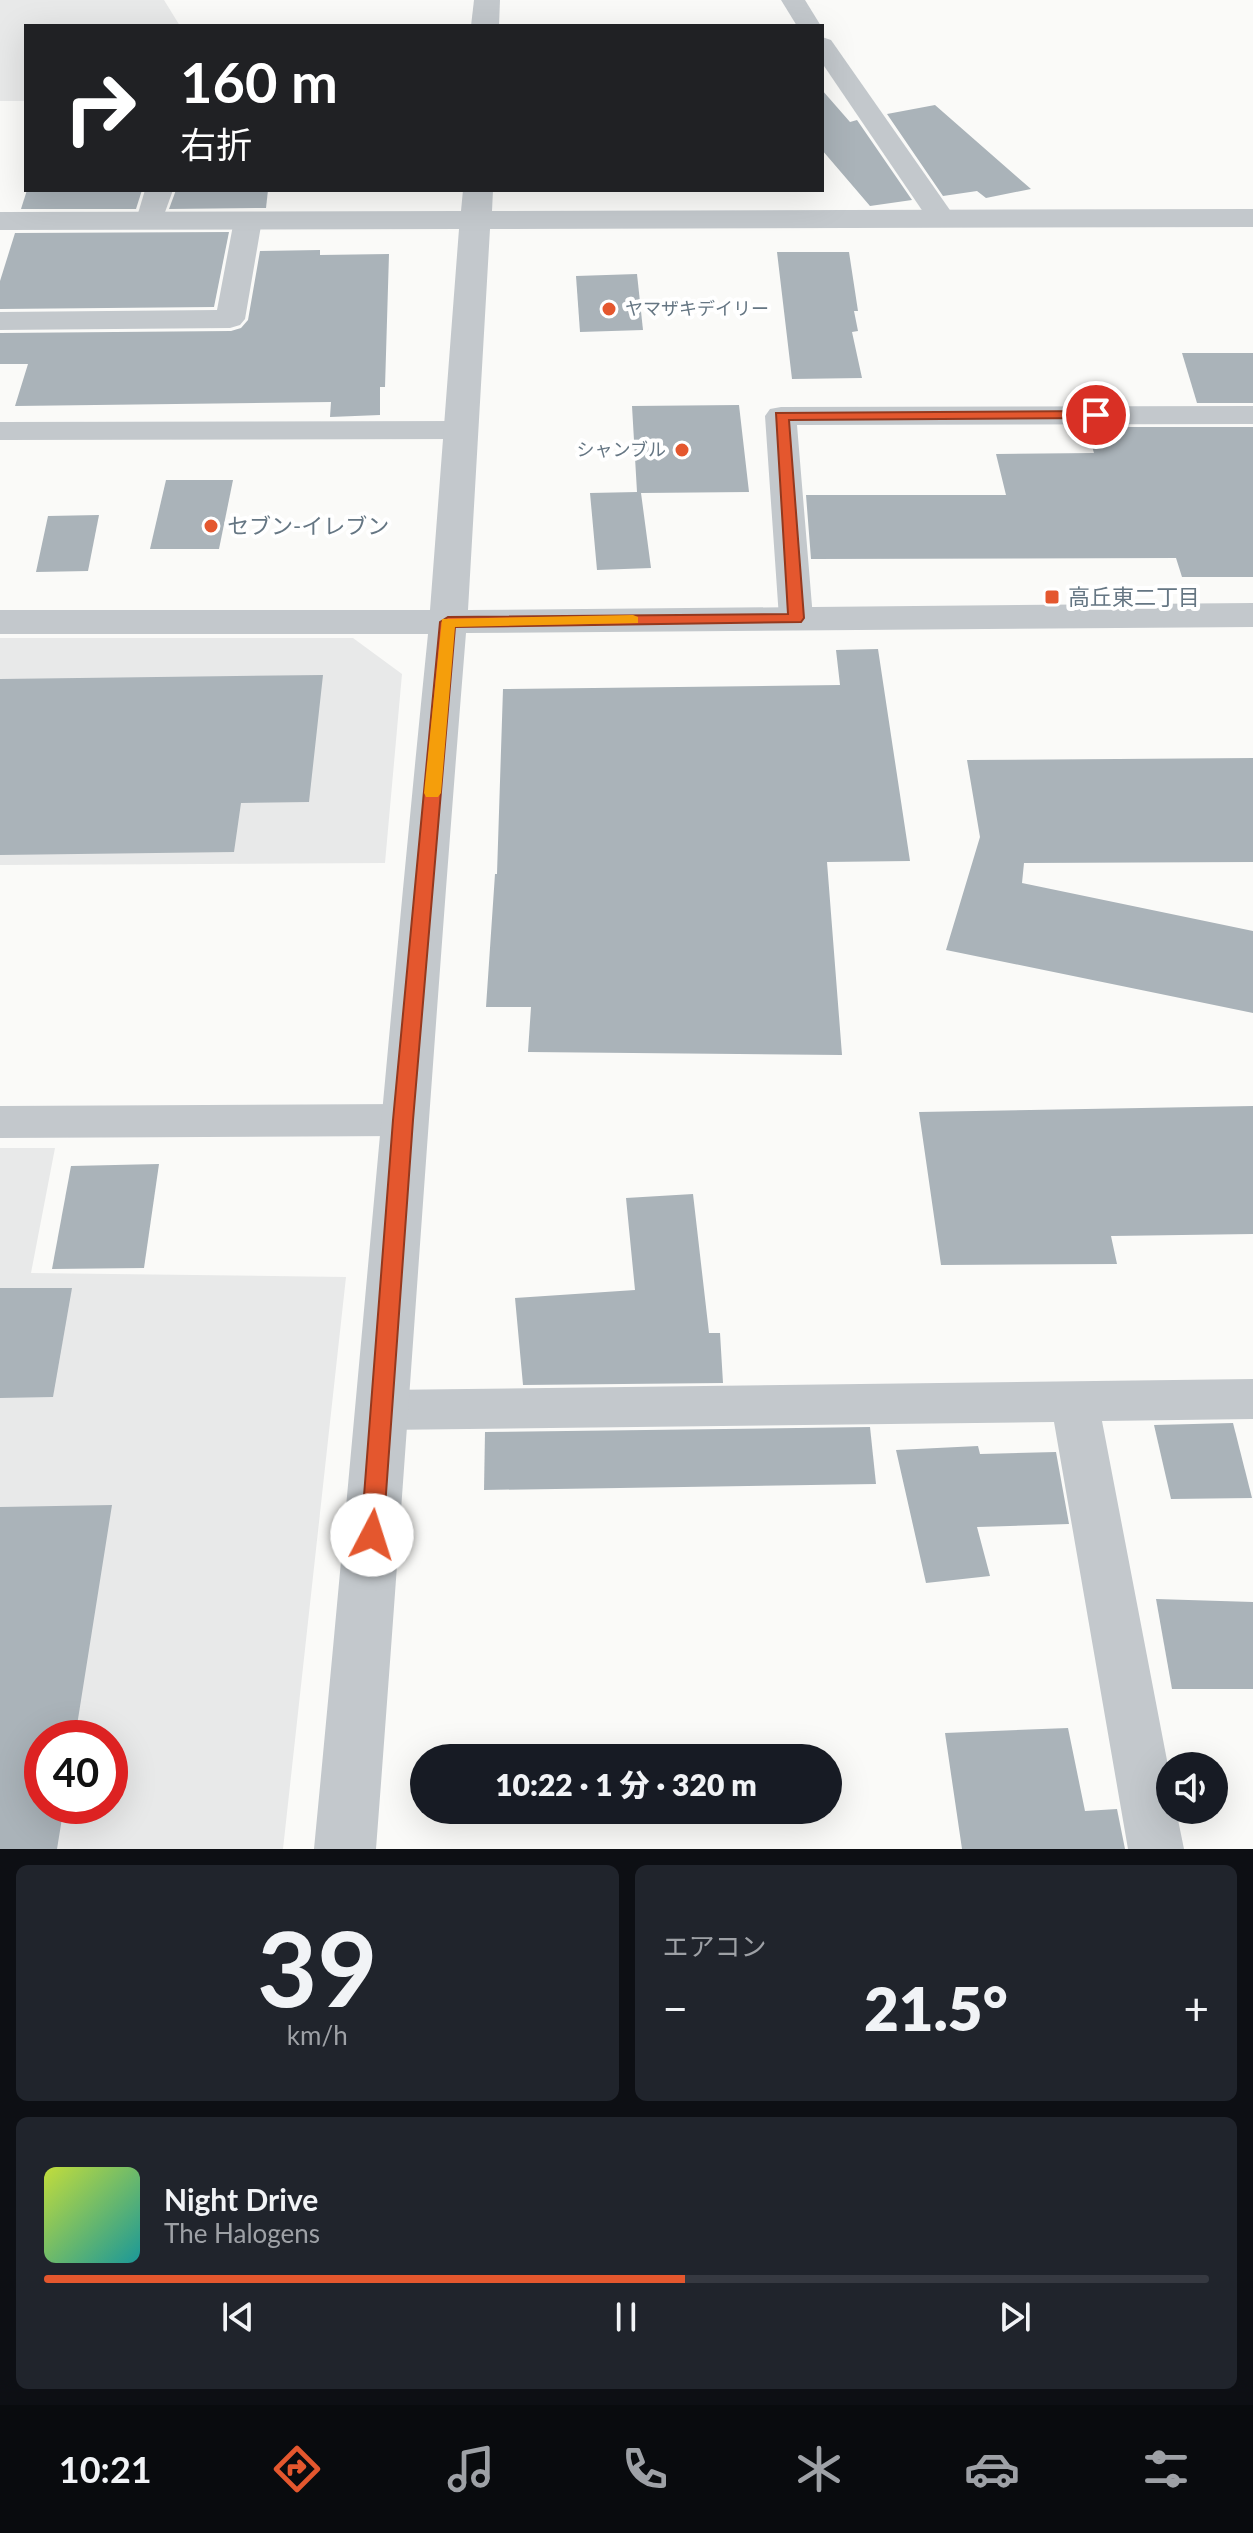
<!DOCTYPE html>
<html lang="ja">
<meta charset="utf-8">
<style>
body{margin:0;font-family:Lato,"Noto Sans JP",sans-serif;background:#20242c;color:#f1f3f6;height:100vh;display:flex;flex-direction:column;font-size:30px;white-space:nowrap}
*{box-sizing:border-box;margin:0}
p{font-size:26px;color:#9ea1a6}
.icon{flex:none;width:44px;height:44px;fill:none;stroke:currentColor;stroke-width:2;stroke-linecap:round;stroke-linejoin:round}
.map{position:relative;height:1849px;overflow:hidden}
.details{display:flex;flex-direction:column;gap:16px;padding:16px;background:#0d0f14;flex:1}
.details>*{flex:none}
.guide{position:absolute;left:24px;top:24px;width:800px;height:168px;border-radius:0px;box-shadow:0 8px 32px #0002;background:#202124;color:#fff;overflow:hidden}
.controls{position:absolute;left:1156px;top:1752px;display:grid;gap:16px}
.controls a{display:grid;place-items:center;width:72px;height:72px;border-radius:50%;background:#171b24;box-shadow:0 8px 32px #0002;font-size:40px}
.speed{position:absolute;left:24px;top:1720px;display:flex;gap:16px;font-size:40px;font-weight:700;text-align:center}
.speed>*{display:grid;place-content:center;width:104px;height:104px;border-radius:50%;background:#171b24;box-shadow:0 8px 32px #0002;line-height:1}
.speed .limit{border:12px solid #d22;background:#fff;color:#111}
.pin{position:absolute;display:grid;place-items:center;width:68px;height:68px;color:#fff;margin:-34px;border:4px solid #fff;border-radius:50%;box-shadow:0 2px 8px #0007}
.me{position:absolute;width:88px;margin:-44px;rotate:5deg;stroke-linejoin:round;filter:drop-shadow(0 0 6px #0008)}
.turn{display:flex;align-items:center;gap:28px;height:168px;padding:0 24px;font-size:36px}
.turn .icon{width:104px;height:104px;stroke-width:2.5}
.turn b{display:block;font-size:56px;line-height:68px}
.big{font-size:60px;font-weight:800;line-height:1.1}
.details .card{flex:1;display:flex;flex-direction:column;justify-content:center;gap:12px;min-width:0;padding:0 28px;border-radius:12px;background:#20242c}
.details .dial{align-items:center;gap:0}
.dial b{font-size:104px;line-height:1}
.song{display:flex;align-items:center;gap:24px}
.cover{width:96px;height:96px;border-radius:12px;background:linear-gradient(135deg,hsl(70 70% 55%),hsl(180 70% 35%))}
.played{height:8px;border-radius:4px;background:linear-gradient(90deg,#e4572e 55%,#363941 55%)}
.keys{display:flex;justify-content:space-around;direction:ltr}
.heat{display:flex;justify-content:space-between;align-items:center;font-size:44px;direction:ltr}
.details .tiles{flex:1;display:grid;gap:16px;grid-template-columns:1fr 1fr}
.card:last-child{grid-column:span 2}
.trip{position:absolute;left:410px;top:1744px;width:432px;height:80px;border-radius:40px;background:#171b24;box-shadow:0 8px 32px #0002;font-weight:800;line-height:80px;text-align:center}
.tab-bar{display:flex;height:128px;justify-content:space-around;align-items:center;background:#090b0e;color:#9ea1a6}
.tab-bar .icon{width:56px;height:56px}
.tab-bar .current{color:#e4572e}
.tab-bar b{font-size:36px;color:#f1f3f6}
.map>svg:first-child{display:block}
</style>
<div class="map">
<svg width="1253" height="1849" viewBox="0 0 1253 1849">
<rect width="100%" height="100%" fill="#fafaf8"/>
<!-- built -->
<g fill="#e8e9e9" fill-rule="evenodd">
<polygon points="0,0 164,0 180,26 26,26 26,101 0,101"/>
<polygon points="0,638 353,638 402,674 385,863 0,865"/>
<path d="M0,1148h55l-24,125 315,4 -63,572h-283zM42,1738h68v68h-68z"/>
</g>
<!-- building -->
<g fill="#aab3b9">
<polygon points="822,90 850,122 857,120 912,200 870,206 822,150"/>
<polygon points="935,105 1031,189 986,198 977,191 943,196 887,114"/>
<polygon points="27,190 142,190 136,209 21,209"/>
<polygon points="176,190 268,190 266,208 169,209"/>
<polygon points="229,232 214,307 0,309 0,281 15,233"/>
<polygon points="320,250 320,255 389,254 385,387 380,387 380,415 330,417 331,402 15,406 28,364 0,364 0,333 231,331 241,328 248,320 260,251"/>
<polygon points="777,252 849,252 858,311 854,311 858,331 852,332 862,378 792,379"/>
<polygon points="637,274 643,330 580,332 576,276"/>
<polygon points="1182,353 1253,353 1253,403 1197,403"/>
<polygon points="739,405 749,492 641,493 651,568 597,570 590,493 637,492 632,406"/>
<polygon points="1086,427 1253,427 1253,577 1182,577 1176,558 811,559 806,495 1006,495 996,454 1094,453"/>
<polygon points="166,480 233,480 219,549 150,549"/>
<polygon points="99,515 88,571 36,572 48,516"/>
<polygon points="878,649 910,861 827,862 842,1055 528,1052 531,1007 486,1007 495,874 497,874 503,689 840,685 836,650"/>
<polygon points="323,675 309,802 241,803 234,852 0,855 0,679"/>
<polygon points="1253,758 1253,862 1024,863 1022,883 1253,931 1253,1013 946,950 980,837 967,760"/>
<polygon points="1253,1106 1253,1234 1111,1236 1117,1264 941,1265 919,1112"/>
<polygon points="159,1164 144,1268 52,1269 71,1166"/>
<polygon points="693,1194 709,1333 720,1333 723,1383 523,1385 515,1298 635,1290 626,1198"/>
<polygon points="0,1288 72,1288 53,1397 0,1398"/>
<polygon points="1233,1423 1252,1498 1171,1499 1154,1425"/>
<polygon points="870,1427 876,1484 484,1490 485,1432"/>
<polygon points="978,1446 980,1454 1056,1452 1069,1524 977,1527 990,1576 926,1583 896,1450"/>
<polygon points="112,1505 75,1738 42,1738 42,1806 64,1806 57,1849 0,1849 0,1507"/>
<polygon points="1156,1599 1253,1602 1253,1689 1172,1689"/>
<polygon points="1068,1728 1085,1811 1117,1809 1125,1849 962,1849 945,1733"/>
</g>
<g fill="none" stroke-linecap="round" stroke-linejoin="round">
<!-- minor -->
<g fill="#c3c8cc" fill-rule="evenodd">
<polygon points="781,0 805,0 821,26 797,26"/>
<polygon points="822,37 831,40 952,213 956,219 952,225 942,227 932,225 822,63"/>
<polygon points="145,190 173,190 160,226 150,228 140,226 136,220"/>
<polygon points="248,212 258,214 262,220 245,319 240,325 230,328 0,330 0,312 217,310 234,220 238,214"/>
<polygon points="1253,406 1253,424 797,425 813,618 808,625 796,629 784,625 779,618 765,416 770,409 781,407"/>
<polygon points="459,421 470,423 475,430 470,437 459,439 0,440 0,422"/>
<polygon points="403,1104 418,1108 425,1120 418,1132 403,1136 0,1138 0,1106"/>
<polygon points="1253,1379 1253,1419 1102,1421 1170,1776 1170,1810 1176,1810 1184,1849 1128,1849 1054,1422 383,1430 366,1424 359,1410 366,1396 383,1390"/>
</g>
<!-- tertiary -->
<g fill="#c3c8cc" fill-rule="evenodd">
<polygon points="474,0 500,0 499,26 471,26"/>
<path d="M463,190h30l-1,21 761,-2v18l-763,2 -22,381 785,-7v24l-787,6c-33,405 -59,811 -90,1216h-62c39,-405 73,-810 114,-1215h-428v-24h430l29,-381 -459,1v-18l461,-1z"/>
</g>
</g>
<!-- route -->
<polygon fill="#e4572e" stroke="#94391e" stroke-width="2" points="1096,411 1101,412 1101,418 789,420 804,618 801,622 455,627 413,1120 383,1535 380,1542 372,1545 364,1542 361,1535 393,1120 440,622 448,617 788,614 776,413"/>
<!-- slow -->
<polygon fill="#f59e0b" points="633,615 638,617 638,623 455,627 441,793 438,797 426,797 424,793 442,619"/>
<!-- markers -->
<g fill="#e4572e" stroke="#fff" stroke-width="3">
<circle cx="609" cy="309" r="8"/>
<circle cx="682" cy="450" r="8"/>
<circle cx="211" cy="526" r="8"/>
<rect x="1044" y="589" width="16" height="16" rx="4"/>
</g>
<g text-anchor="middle" stroke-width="8" stroke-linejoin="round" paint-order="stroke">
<!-- far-poi labels -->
<g font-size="18" fill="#657683" stroke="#fff" text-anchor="start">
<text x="625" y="315">ヤマザキデイリー</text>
<text x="666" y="456" text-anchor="end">シャンブル</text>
</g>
<!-- poi labels -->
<g font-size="22" fill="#657683" stroke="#fff" text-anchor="start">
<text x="227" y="534">セブン-イレブン</text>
<text x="1068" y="605">高丘東二丁目</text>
</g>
</g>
</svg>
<div class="controls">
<a><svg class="icon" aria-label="sound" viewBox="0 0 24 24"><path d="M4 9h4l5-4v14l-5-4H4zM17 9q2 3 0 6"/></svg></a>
</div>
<div class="speed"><div class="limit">40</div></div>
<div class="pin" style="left:1096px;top:415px;background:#d93025"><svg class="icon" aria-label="arrive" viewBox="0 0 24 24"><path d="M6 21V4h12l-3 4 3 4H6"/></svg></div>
<svg class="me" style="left:372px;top:1535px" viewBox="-20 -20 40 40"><circle r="19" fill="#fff"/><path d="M0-13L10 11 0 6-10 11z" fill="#e4572e"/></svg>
<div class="trip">10:22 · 1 分 · 320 m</div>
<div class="guide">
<div class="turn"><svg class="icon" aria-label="right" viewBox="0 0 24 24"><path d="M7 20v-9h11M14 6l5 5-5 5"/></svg><div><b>160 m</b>右折</div></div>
</div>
</div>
<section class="details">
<div class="tiles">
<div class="card dial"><b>39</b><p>km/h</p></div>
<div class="card"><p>エアコン</p>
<div class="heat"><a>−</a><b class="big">21.5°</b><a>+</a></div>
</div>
<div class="card">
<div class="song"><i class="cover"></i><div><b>Night Drive</b><p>The Halogens</p></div></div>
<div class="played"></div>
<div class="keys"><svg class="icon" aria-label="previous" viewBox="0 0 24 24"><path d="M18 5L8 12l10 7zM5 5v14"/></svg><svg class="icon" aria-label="pause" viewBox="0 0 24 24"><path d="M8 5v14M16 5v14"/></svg><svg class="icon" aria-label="next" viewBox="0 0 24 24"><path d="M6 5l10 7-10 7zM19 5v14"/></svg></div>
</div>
</div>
</section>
<nav class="tab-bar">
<b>10:21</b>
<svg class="icon current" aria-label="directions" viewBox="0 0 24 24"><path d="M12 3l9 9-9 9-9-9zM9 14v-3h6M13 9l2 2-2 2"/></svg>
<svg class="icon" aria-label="music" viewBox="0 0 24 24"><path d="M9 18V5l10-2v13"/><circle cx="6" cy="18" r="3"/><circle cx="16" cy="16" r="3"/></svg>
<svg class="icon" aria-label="phone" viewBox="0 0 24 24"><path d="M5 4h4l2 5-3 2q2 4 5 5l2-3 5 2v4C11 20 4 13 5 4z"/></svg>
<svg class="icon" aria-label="climate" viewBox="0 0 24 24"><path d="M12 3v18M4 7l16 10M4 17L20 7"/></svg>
<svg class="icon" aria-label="car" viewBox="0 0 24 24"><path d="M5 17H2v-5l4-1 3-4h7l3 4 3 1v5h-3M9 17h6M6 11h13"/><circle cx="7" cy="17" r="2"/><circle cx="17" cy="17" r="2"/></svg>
<svg class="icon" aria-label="filters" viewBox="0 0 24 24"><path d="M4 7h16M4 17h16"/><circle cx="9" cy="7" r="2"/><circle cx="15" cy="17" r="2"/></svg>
</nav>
